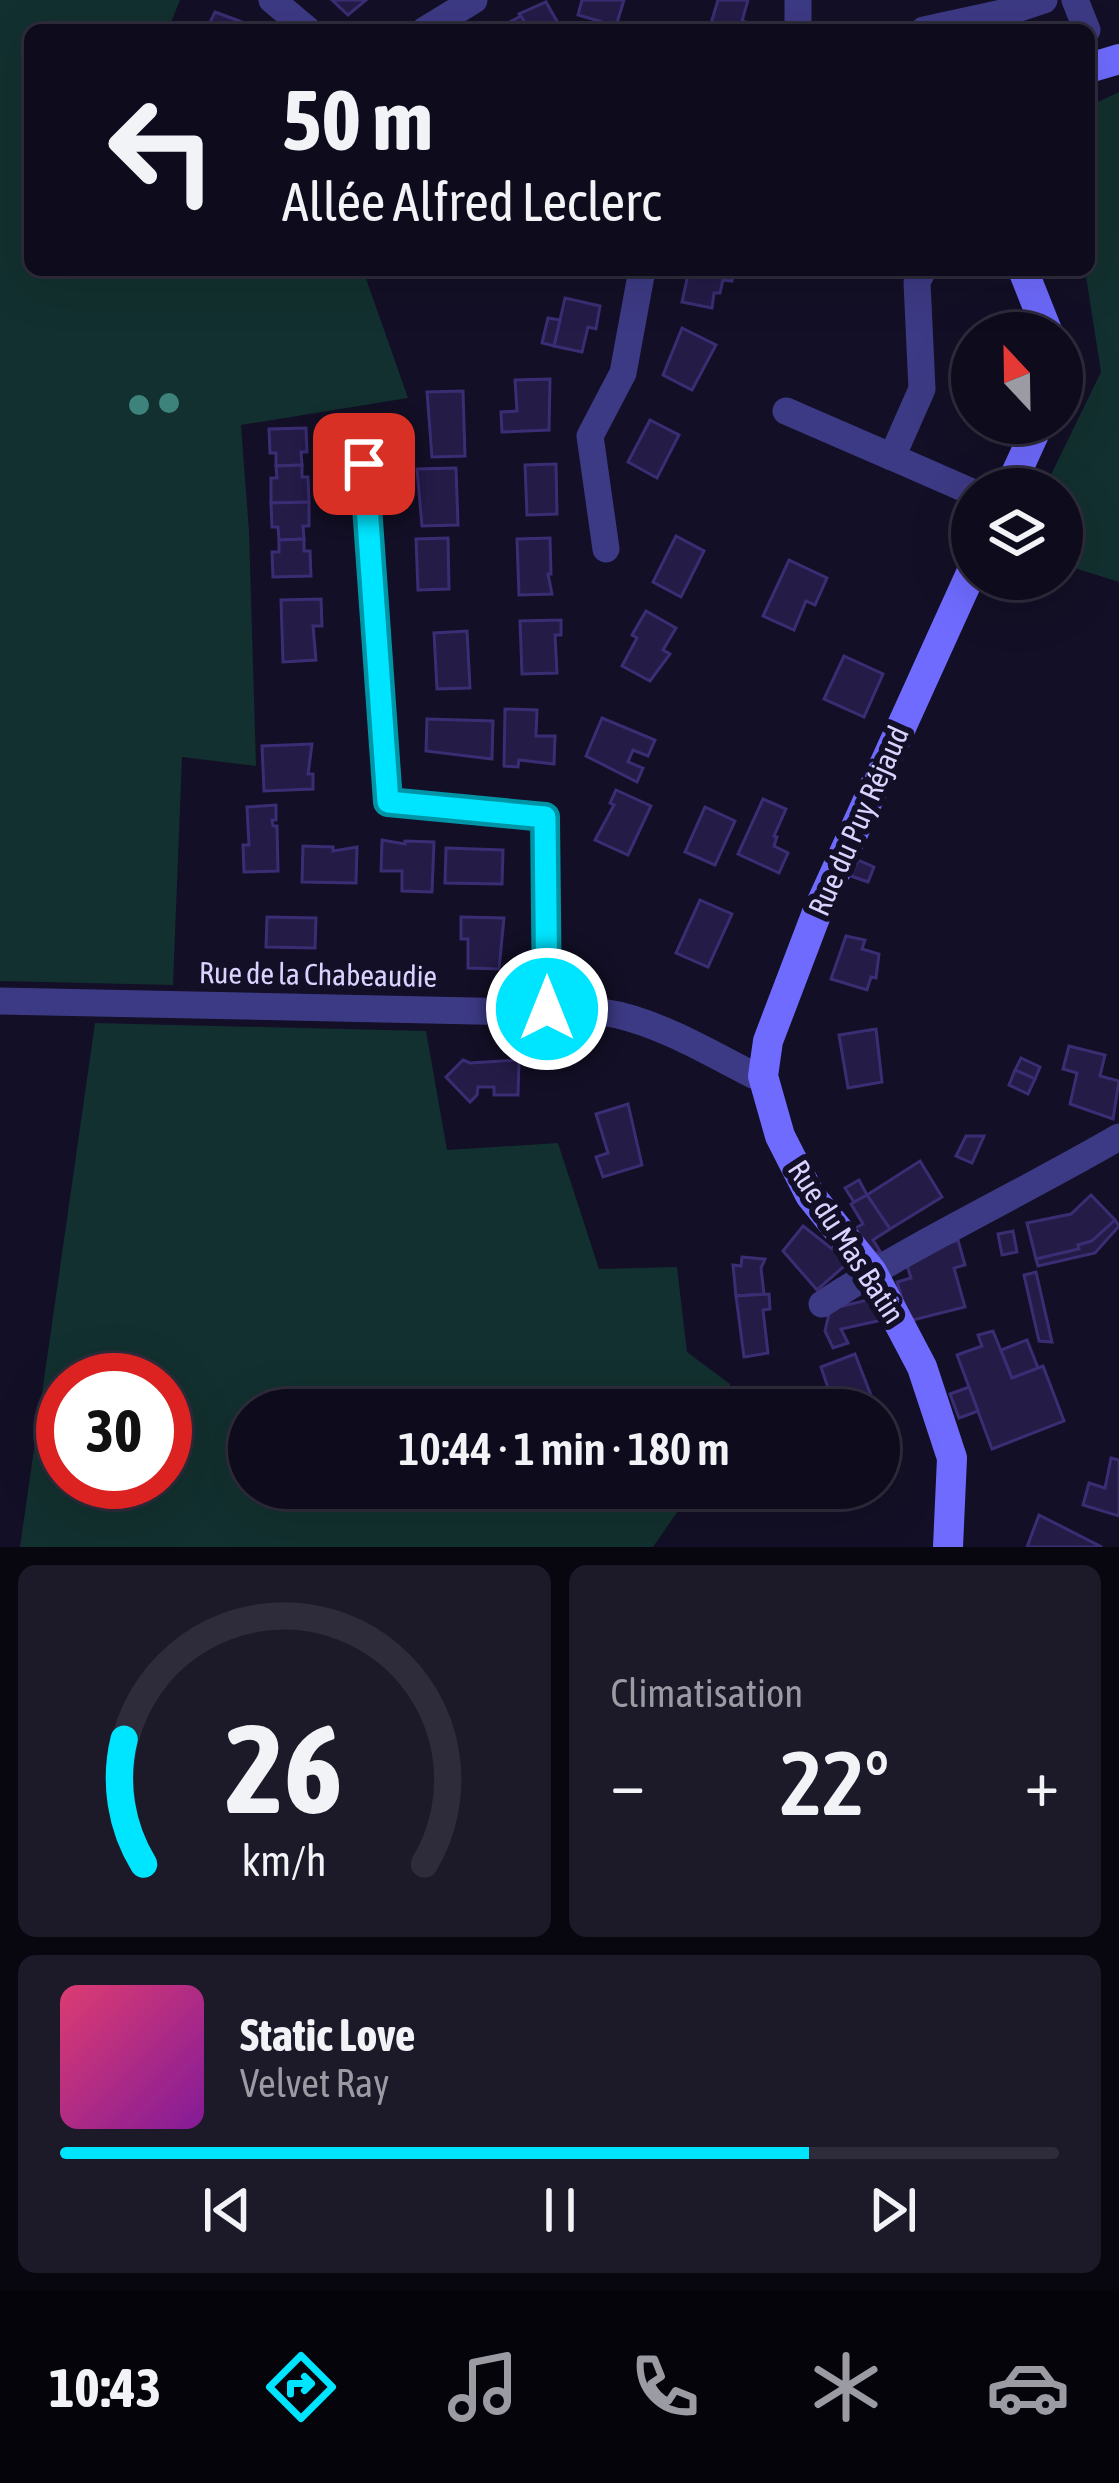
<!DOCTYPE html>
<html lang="fr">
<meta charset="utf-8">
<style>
body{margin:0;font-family:"Asap Condensed",sans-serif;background:#1c1929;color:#f1f3f6;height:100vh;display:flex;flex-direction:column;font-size:45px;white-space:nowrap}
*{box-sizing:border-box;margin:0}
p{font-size:39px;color:#9b9ba3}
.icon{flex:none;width:66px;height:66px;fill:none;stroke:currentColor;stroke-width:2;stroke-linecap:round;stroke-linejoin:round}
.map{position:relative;height:1547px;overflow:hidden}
.drawer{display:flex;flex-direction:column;gap:18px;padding:18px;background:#08060f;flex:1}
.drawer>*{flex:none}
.top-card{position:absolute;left:24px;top:24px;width:1071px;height:252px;border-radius:18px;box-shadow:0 12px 48px #0002,0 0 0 3px #2e2b3b;background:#0e0b1c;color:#f1f3f6;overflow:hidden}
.needle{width:78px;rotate:338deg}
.tools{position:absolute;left:951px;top:312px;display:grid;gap:24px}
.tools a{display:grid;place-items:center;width:132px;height:132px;border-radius:50%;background:#0e0b1c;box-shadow:0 12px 48px #0002,0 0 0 3px #2e2b3b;font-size:60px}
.speed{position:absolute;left:36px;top:1353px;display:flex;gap:24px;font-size:60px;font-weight:700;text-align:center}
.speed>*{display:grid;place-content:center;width:156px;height:156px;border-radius:50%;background:#0e0b1c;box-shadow:0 12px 48px #0002,0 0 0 3px #2e2b3b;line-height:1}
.speed .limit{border:18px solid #d22;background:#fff;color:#111}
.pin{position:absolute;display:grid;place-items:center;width:102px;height:102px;color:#fff;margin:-51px;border-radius:24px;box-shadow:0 6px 18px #0006}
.me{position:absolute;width:132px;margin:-66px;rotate:0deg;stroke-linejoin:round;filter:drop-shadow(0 0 9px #0008)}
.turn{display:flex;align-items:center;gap:42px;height:252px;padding:0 60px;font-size:54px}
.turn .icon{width:156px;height:156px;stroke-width:2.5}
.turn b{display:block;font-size:84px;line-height:102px}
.big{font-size:90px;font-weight:600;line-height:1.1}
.drawer .widget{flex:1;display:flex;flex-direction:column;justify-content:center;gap:18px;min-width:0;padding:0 42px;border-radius:18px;background:#1c1929}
.drawer .dial{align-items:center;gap:0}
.dial svg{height:312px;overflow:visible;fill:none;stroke:#2e2b3b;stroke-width:7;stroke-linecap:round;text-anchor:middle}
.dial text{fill:#f1f3f6;stroke:none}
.song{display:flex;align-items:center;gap:36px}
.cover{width:144px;height:144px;border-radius:18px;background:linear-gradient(135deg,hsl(340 70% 55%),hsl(290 70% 35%))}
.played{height:12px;border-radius:6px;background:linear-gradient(90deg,#00e5ff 75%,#2e2b3b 75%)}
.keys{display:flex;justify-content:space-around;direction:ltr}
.heat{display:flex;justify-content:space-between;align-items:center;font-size:66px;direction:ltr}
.drawer .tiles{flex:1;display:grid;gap:18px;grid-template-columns:1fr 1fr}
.widget:last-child{grid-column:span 2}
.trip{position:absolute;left:228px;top:1389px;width:672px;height:120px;border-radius:60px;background:#0e0b1c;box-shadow:0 12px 48px #0002,0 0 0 3px #2e2b3b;font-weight:600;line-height:120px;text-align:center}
.menu{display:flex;height:192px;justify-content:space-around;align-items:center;background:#06040b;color:#9b9ba3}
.menu .icon{width:84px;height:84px}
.menu .on{color:#00e5ff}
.menu b{font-size:54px;color:#f1f3f6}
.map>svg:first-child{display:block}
</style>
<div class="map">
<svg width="1119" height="1547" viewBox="0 0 1119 1547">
<rect width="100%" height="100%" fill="#130f26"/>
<!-- green -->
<g fill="#12302f" fill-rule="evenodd">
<polygon points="0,0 180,0 168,30 30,30 30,270 363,270 408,398 241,425 249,531 256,766 182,757 173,985 0,981"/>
<polygon points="1119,92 1119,582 1062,564 1062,489 1044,489 1101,372 1085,270 1089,270 1089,106"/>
<path d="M95,1023l331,8 21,119 111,-7 41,126 78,-2 10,85 43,32 -1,26h-480v78h445l-41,59h-633zM165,1380v102h-102v-102z"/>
</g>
<!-- building -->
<g fill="#241b47" stroke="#3b2d73" stroke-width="3">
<polygon points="332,0 366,0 348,15"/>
<polygon points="582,0 624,0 616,26 578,15"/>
<polygon points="718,0 748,0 742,21 753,24 751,30 709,30"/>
<polygon points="546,2 562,30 529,30 519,14"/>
<polygon points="215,12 242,22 239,30 206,30"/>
<polygon points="521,16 529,30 494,28 506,24"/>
<polygon points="689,270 734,270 732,281 723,280 720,293 714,293 712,308 682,302"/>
<polygon points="565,298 600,306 596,329 588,327 582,352 554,346"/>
<polygon points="548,318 560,320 554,346 542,343"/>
<polygon points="682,328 716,345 692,390 663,375"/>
<polygon points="550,379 549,430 502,432 501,412 517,411 515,380"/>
<polygon points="463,391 465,456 432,457 427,392"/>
<polygon points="650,420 679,435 657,478 628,462"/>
<polygon points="306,428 307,452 301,452 302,465 276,466 276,453 270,453 269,429"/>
<polygon points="556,464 557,514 527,515 525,465"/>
<polygon points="302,465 302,477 308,477 309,502 271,503 271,478 277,478 276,466"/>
<polygon points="456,468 458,525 422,526 417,469"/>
<polygon points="309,502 309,526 303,526 304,539 279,540 278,527 272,527 271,503"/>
<polygon points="676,536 704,551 681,597 653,582"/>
<polygon points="448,538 449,589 418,590 416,539"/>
<polygon points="550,538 551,574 548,574 552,594 519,595 517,539"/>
<polygon points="304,539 304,551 310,551 311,576 273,577 272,552 279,552 279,540"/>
<polygon points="789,560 827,578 815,605 806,601 794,630 763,616"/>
<polygon points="321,599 322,626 313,626 316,660 283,662 281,600"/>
<polygon points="646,611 676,628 663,650 670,654 650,681 622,666 637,638 632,635"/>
<polygon points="561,620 561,635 555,635 557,673 522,674 520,621"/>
<polygon points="467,631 470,688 437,689 434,633"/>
<polygon points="844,656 883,674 864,717 824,699"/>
<polygon points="505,709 537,710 536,736 555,736 554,764 519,760 518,767 504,766"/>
<polygon points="602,718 655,740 648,756 633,750 628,762 643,768 637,782 586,756"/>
<polygon points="427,719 493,721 492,759 426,751"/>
<polygon points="312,744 308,774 313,774 313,789 264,791 262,746"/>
<polygon points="616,790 651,806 628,855 595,840 614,805 610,803"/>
<polygon points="763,799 786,809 774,836 777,837 774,846 788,853 779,873 738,854"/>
<polygon points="276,805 276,820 272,820 273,826 277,826 278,871 244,872 243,845 249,845 247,807"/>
<polygon points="705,807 735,821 715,865 685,852"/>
<polygon points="382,840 405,844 405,841 434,842 432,892 402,891 402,871 381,871"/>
<polygon points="303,846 333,847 333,851 357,847 356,883 302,882"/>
<polygon points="446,848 503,850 502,884 445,883"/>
<polygon points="858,860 874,867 868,882 851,876"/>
<polygon points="700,900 732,914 708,967 676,953"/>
<polygon points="267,917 316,918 315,948 266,947"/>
<polygon points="461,917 504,918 499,969 468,968 468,939 461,939"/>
<polygon points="846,936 865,940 862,949 879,954 876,978 871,977 867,990 831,979"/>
<polygon points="876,1029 882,1082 848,1088 839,1035"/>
<polygon points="1069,1046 1105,1055 1100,1076 1119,1081 1113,1119 1070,1104 1077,1073 1063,1069"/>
<polygon points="1021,1058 1040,1067 1035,1079 1015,1070"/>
<polygon points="463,1060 470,1063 519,1060 518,1095 494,1095 494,1087 478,1087 477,1095 470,1102 446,1077"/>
<polygon points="1015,1070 1035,1079 1028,1094 1009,1085"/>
<polygon points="628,1104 642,1165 603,1177 596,1157 608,1153 596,1114"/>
<polygon points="966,1136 984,1136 972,1163 956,1156"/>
<polygon points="920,1161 942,1197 890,1229 867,1195"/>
<polygon points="859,1180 867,1195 854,1202 845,1188"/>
<polygon points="867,1195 890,1229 873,1240 880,1251 872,1256 855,1228 863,1224 851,1204"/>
<polygon points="1091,1195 1115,1220 1092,1241 1078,1245 1079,1249 1036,1259 1027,1223 1071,1214"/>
<polygon points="1115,1220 1119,1226 1095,1253 1038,1266 1036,1259 1079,1249 1078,1245 1092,1241"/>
<polygon points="803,1226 849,1262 817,1290 783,1251"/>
<polygon points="1013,1231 1017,1252 1002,1255 998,1234"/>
<polygon points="958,1240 965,1265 954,1268 965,1307 909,1321 897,1282 911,1278 905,1259"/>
<polygon points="742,1257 765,1259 761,1268 764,1294 736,1296 733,1265 741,1266"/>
<polygon points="1036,1272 1052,1342 1039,1341 1024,1275"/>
<polygon points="769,1294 770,1309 763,1310 768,1353 744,1357 736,1296"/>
<polygon points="876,1298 882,1320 841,1329 848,1343 833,1348 825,1331 830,1309"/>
<polygon points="993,1331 1012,1378 1043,1366 1064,1421 992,1449 957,1355 982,1346 978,1335"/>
<polygon points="1027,1340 1038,1368 1012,1378 1001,1350"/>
<polygon points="855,1354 874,1403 857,1410 840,1410 831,1397 821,1367"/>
<polygon points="969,1387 978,1411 959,1418 950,1394"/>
<polygon points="1111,1458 1119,1460 1119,1516 1083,1505 1089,1483 1105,1488"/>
<polygon points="770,1488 822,1488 814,1510 768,1493"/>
<polygon points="1039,1515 1102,1547 1027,1547"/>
</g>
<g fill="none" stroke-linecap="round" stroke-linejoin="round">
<!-- street -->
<g stroke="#3d3a85" stroke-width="27">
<polyline points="272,0 308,30"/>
<polyline points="1075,0 1087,30"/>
<polyline points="425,30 474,0"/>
<polyline points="798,30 798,0"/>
<polyline points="924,30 1011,11 1044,0"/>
<polyline points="923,270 917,282 922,389 892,457 972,492"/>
<polyline points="786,411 892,457"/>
<polyline points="364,464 388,802 545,817 546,1009"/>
<polyline points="606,549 590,436 623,373 642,270"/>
<path d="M0,1001l527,11c93,-14 148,23 226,63l10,1"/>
<path d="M822,1304c95,-62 199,-110 297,-167"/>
</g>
<!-- secondary -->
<g stroke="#6f6bff" stroke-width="30">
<polyline points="1089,68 1119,59"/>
<polyline points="1023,270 1048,333"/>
<polyline points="1009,489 1039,423"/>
<polyline points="948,1547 952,1458 922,1367 872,1272 810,1195 780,1136 763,1076 768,1041 816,915 972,571"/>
</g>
</g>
<!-- trees -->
<g fill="#3d827b">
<circle cx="169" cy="403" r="10"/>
<circle cx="139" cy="405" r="10"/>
</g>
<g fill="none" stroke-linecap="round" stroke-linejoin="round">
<defs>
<polyline id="route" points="364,464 388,802 545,817 547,1009"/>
</defs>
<!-- route casing -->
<use href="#route" stroke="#0095a6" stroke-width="30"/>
<!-- route -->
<use href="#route" stroke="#00e5ff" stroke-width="21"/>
</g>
<g text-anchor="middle" stroke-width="12" stroke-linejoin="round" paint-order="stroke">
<!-- street labels -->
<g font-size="30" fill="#d9d4ff" stroke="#130f26">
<text transform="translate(859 821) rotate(-66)" y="10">Rue du Puy Réjaud</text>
<text transform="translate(318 975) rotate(1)" y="10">Rue de la Chabeaudie</text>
<text transform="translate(846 1242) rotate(57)" y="10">Rue du Mas Batin</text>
</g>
</g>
</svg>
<div class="tools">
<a><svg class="needle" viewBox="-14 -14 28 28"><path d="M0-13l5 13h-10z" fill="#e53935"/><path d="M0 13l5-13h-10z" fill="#9b9ba3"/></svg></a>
<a><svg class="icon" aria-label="layers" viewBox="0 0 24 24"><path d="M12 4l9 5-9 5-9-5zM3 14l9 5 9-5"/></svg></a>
</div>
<div class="speed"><div class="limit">30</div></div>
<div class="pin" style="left:364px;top:464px;background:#d93025"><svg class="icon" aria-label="arrive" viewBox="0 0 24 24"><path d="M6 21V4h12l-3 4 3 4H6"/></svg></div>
<svg class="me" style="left:547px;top:1009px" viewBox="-20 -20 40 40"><circle r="17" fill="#00e5ff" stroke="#fff" stroke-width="3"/><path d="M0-11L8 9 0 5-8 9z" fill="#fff"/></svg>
<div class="trip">10:44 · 1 min · 180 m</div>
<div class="top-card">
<div class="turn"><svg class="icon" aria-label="left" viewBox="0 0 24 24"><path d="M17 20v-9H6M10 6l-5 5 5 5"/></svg><div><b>50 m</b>Allée Alfred Leclerc</div></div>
</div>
</div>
<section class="drawer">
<div class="tiles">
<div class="widget dial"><svg viewBox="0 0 100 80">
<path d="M14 69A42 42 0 1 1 86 69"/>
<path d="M14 69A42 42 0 0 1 9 37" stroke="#00e5ff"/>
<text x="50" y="56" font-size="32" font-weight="700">26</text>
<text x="50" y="72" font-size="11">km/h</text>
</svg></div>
<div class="widget"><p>Climatisation</p>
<div class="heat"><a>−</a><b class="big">22°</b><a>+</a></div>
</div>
<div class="widget">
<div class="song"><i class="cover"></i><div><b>Static Love</b><p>Velvet Ray</p></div></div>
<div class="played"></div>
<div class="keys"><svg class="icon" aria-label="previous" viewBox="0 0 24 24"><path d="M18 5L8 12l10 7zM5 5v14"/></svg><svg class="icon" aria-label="pause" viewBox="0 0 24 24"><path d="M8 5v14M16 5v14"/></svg><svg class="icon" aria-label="next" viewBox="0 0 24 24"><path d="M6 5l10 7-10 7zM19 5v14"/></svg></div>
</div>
</div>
</section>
<nav class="menu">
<b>10:43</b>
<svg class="icon on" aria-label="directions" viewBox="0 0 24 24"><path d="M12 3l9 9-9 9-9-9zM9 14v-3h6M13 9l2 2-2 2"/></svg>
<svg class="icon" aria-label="music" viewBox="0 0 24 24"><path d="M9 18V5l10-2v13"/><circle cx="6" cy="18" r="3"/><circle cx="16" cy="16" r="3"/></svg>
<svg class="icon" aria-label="phone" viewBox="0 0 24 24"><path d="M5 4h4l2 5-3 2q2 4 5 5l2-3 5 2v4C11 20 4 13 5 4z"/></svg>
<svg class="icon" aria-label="climate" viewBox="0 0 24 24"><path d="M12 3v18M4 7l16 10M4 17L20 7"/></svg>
<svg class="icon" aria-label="car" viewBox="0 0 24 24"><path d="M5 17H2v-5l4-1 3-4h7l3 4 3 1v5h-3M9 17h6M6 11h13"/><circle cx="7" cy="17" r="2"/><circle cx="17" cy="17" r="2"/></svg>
</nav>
